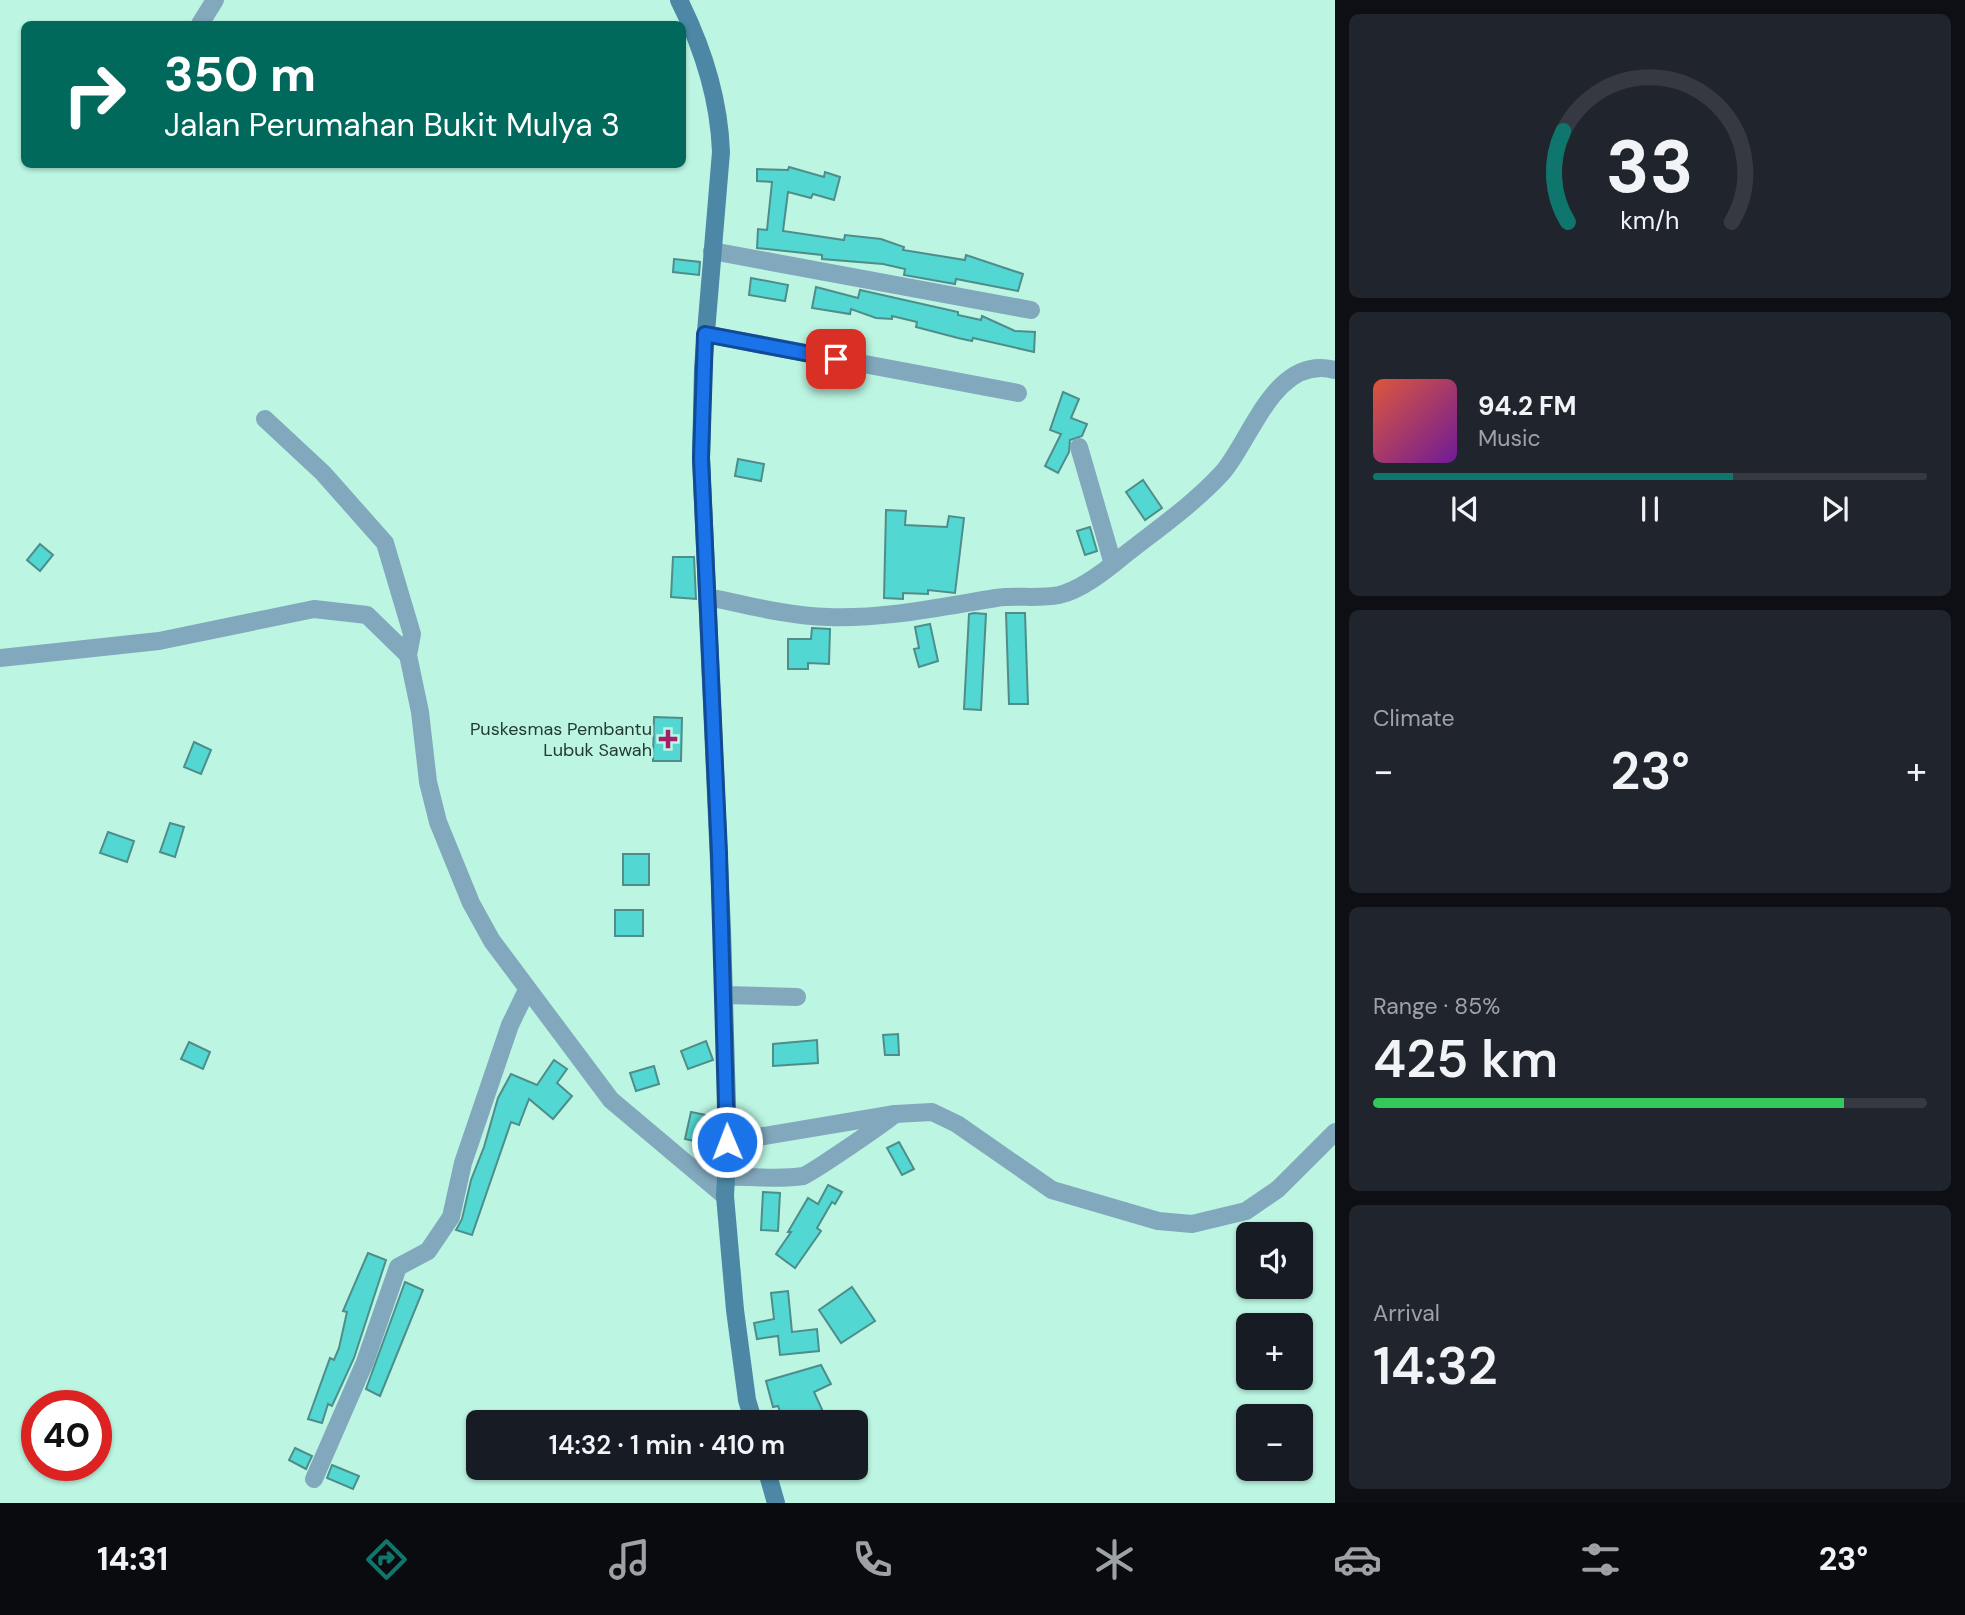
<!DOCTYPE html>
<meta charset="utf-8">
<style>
body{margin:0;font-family:"DM Sans",sans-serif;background:#20242c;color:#f1f3f6;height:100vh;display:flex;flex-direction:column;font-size:26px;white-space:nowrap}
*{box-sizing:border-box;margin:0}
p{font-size:23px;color:#9ea1a6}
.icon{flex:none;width:38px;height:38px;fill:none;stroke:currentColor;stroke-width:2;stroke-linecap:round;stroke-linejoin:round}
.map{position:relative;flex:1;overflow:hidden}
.panel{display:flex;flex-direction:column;gap:14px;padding:14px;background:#0d0f14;width:630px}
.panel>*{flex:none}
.banner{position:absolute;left:21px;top:21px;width:665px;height:147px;border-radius:10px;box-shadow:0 2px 5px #0004;background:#00695c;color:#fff;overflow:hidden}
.tools{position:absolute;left:1236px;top:1222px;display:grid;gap:14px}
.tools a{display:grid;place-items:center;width:77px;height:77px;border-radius:10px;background:#171b24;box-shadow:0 2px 5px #0004;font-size:35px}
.speed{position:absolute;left:21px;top:1390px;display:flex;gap:14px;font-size:35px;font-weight:700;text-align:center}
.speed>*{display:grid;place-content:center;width:91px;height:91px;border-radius:50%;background:#171b24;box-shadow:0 2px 5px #0004;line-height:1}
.speed .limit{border:10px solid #d22;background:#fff;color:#111}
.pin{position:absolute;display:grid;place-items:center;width:60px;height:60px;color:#fff;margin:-30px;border-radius:14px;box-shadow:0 4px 10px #0006}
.me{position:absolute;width:77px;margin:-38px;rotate:359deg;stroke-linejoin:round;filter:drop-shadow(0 0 5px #0008)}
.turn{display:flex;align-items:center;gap:24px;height:147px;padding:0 28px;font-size:32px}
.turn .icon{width:91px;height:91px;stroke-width:2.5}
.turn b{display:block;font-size:49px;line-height:60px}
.big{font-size:52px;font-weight:600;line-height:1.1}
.panel .widget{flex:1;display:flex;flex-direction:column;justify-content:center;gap:10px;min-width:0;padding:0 24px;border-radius:10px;background:#20242c}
.panel .dial{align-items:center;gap:0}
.dial svg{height:182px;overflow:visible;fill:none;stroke:#363941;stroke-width:7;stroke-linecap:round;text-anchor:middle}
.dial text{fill:#f1f3f6;stroke:none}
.song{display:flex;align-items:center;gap:21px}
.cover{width:84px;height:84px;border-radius:10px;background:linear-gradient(135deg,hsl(10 70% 55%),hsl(280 70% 35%))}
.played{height:7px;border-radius:4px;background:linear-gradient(90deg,#0f766e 65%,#363941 65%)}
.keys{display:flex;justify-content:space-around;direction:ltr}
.heat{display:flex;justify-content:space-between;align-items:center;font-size:38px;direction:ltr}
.charge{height:10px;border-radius:5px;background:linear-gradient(90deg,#34c759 85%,#363941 0)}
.trip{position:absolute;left:466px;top:1410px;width:402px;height:70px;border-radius:10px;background:#171b24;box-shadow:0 2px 5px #0004;font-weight:600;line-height:70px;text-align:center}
.tabs{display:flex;height:112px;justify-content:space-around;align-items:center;background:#090b0e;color:#9ea1a6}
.tabs .icon{width:49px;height:49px}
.tabs .active{color:#0f766e}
.tabs b{font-size:32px;color:#f1f3f6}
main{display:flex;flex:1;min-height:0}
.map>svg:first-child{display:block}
</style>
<main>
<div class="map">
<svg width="1335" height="1503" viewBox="0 0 1335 1503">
<rect width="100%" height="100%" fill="#bcf6e2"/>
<!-- building -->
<g fill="#53d7d2" stroke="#4f8d8a" stroke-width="2">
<polygon points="789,167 824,177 825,172 840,177 834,200 813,194 811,198 788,192 783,231 844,240 845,235 881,239 904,247 903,250 965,260 966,255 1023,274 1018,291 956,279 955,284 904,275 905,269 883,264 822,259 822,255 757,248 758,229 767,230 772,182 757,181 757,169 788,170"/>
<polygon points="674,259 700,262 699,275 673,272"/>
<polygon points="751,278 788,285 785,301 749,295"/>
<polygon points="816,287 858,298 860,290 958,312 958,315 981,320 982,316 1015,331 1035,332 1034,352 973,338 972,341 958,338 916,327 917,322 892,316 892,319 876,318 851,309 850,314 812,308"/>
<polygon points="1063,392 1079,399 1071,418 1087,424 1082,436 1070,440 1069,452 1058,473 1045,466 1061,434 1050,430"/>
<polygon points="738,459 764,464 761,481 735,476"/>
<polygon points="1143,480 1162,508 1145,520 1126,492"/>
<polygon points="886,510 906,511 905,525 947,527 949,516 964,518 955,593 928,590 928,594 903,593 903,599 884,598"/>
<polygon points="1090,527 1097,551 1085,555 1077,531"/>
<polygon points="40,544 53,555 40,571 27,560"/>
<polygon points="673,557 694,557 696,599 671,597"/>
<polygon points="974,613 986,614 981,710 964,709 969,614"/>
<polygon points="1006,613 1025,613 1028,704 1009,704"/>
<polygon points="930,624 938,661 919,667 914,649 919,648 915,627"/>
<polygon points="812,628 830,629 829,664 808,663 808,669 788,669 788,639 811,639"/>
<polygon points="654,717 682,718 681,761 653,761"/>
<polygon points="194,742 211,750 201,774 184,767"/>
<polygon points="170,823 184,827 175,857 160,852"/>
<polygon points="108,832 134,841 127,862 100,853"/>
<rect x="623" y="854" width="26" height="31"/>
<rect x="615" y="910" width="28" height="26"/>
<polygon points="898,1034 899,1055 885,1055 883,1035"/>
<polygon points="817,1040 818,1063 773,1066 773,1044"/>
<polygon points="706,1041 713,1060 688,1069 681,1051"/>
<polygon points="189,1042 210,1052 203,1069 181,1059"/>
<polygon points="554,1060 567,1069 557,1083 572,1096 553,1119 529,1099 519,1125 511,1122 472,1235 456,1230 462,1219 471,1180 484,1147 498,1098 511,1074 537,1085"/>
<polygon points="654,1066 659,1084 636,1091 630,1073"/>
<polygon points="691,1112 716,1117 713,1145 685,1139"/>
<polygon points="899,1142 914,1169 902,1175 887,1148"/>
<polygon points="828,1185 842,1192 835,1204 832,1202 817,1228 821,1231 795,1268 776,1254 791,1232 788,1232 808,1198 818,1204"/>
<polygon points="763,1192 780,1193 778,1231 761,1230"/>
<polygon points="368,1253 386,1260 354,1358 332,1406 328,1404 322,1423 308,1419 330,1358 334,1360 339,1348 347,1312 343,1311"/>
<polygon points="405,1282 423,1290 380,1396 366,1389"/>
<polygon points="852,1287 875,1321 841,1343 819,1310"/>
<polygon points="788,1291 792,1332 817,1329 819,1351 780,1355 778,1336 757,1339 754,1323 774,1319 771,1293"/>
<polygon points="821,1365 831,1384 814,1392 825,1416 811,1423 784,1423 778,1406 773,1407 766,1381"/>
<polygon points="295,1448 312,1456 306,1469 289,1460"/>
<polygon points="332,1465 359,1476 353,1489 327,1478"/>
</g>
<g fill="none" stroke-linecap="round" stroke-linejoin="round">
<!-- street -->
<g stroke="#82a8bd" stroke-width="18">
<polyline points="200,24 215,0"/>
<polyline points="712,251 1031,310"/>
<polyline points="705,334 1018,393"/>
<polyline points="265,419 323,473 385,543 412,634 408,655 420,712 428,782 438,822 471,903 492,941 611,1100 725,1196"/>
<polyline points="1079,447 1113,564"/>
<path d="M708,597c39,8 80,19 120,20 57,2 112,-10 168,-19 21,-3 42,1 63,-3 22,-5 46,-24 63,-38 34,-27 72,-53 101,-85 29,-34 52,-118 112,-102"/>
<polyline points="0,658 159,641 314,609 367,615 408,655"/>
<polyline points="724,995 797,997"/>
<polyline points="728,1142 895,1114 932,1112 957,1124 1052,1190 1158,1221 1192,1224 1246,1211 1278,1189 1335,1132"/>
<path d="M726,1177c24,-1 53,3 77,-1 7,-2 85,-55 92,-62"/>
<polyline points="314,1479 365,1362 398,1267 428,1251 451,1217 463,1163 510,1025 527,990"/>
</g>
<!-- secondary -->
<g stroke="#4c88a6" stroke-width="18">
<path d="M679,0c24,48 40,97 42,152l-18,216 -2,90 21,472 6,212 -3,54 10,114 12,90 7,23"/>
<polyline points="766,1468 776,1503"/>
</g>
</g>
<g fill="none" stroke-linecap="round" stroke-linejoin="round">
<defs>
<polyline id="route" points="727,1142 719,853 701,458 705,334 836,359"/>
</defs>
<!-- route casing -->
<use href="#route" stroke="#114b97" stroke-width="18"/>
<!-- route -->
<use href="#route" stroke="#1a73e8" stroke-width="12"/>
</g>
<!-- markers -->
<path fill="#a5206c" stroke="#bcf6e2" stroke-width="2.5" d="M664.5 728.5h7v7h7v7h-7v7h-7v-7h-7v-7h7z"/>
<g text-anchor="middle" stroke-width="5" stroke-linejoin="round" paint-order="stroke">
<!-- poi labels -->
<g font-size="18" fill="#233a33" stroke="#bcf6e2" text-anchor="end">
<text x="652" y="735">Puskesmas Pembantu<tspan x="652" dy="21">Lubuk Sawah</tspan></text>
</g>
</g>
</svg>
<div class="tools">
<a><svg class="icon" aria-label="sound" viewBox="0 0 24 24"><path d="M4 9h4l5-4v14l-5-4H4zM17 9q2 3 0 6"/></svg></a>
<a>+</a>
<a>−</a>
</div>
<div class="speed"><div class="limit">40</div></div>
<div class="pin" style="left:836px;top:359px;background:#d93025"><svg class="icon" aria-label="arrive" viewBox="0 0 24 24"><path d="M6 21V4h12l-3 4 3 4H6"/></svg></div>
<svg class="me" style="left:727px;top:1142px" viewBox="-20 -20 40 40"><circle r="17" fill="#1a73e8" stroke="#fff" stroke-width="3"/><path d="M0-11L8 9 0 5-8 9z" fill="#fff"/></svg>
<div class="trip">14:32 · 1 min · 410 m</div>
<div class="banner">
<div class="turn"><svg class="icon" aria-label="right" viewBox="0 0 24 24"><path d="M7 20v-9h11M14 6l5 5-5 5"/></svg><div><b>350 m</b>Jalan Perumahan Bukit Mulya 3</div></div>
</div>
</div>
<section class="panel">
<div class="widget dial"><svg viewBox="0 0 100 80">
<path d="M14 69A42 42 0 1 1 86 69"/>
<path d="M14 69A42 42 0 0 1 12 29" stroke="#0f766e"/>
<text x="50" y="56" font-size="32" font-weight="700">33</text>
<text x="50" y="72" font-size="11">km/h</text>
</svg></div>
<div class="widget">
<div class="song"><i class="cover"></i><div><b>94.2 FM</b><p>Music</p></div></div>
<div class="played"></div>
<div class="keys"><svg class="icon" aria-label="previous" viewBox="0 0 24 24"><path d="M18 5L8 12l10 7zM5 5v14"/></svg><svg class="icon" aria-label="pause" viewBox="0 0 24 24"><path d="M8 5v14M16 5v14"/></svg><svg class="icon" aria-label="next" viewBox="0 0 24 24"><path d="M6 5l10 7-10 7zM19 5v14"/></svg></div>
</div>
<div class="widget"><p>Climate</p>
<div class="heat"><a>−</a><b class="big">23°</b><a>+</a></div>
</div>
<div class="widget"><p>Range · 85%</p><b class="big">425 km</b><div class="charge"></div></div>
<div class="widget"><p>Arrival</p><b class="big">14:32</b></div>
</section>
</main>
<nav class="tabs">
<b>14:31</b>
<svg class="icon active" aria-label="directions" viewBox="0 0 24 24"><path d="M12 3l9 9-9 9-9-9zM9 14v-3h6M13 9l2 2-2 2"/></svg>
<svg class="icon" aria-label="music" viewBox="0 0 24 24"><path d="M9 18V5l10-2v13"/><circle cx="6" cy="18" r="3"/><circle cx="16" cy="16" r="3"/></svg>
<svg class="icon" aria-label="phone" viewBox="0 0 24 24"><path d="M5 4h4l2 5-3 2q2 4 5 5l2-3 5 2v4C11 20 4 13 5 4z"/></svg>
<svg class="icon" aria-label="climate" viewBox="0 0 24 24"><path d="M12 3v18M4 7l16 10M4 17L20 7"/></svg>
<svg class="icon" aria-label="car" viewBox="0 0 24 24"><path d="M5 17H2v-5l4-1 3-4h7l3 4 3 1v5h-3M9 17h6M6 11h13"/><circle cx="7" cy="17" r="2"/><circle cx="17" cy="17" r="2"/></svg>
<svg class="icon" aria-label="filters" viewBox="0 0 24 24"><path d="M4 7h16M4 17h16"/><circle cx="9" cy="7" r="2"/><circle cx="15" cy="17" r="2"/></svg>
<b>23°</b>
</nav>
